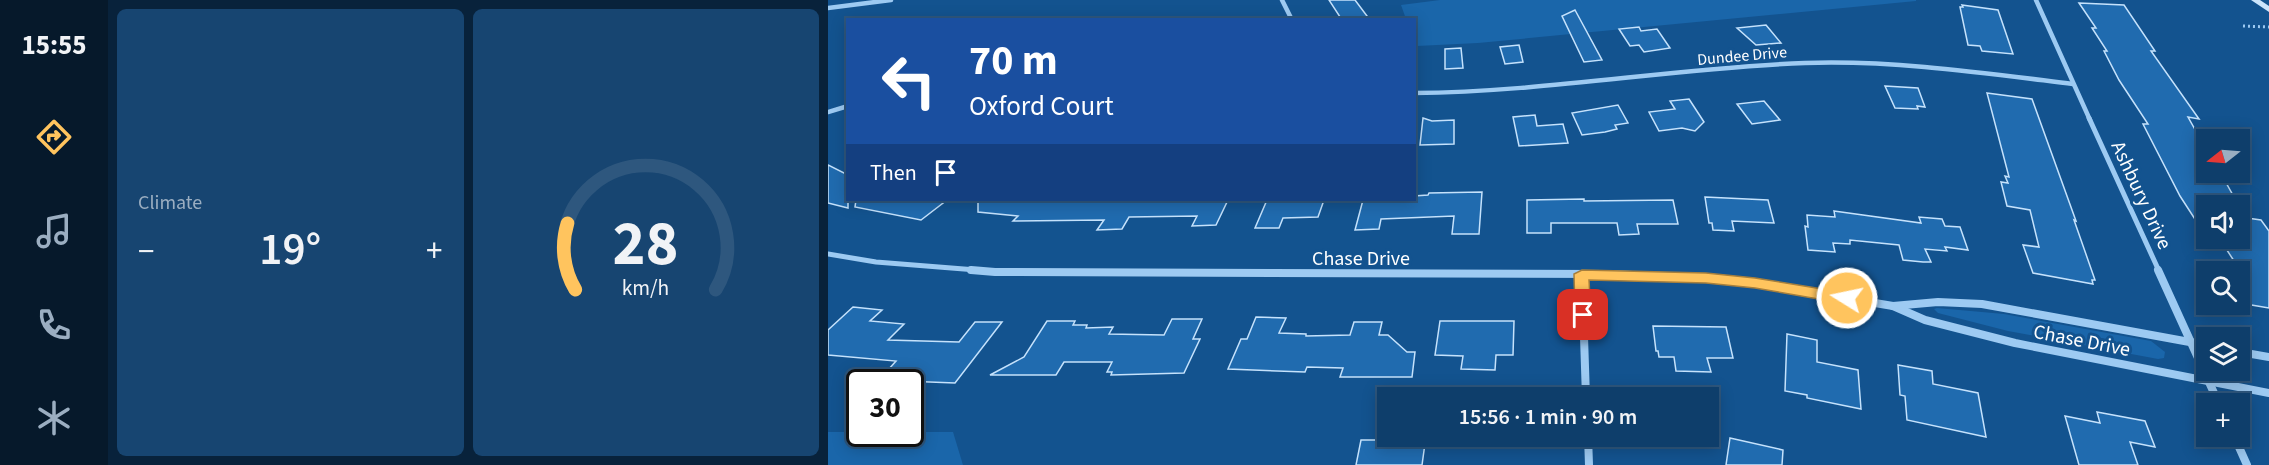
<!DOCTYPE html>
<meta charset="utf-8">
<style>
body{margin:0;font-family:"Source Sans 3",sans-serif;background:#174571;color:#f1f3f6;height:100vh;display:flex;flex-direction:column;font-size:22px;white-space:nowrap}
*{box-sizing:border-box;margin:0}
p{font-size:20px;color:#9baec1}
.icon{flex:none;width:33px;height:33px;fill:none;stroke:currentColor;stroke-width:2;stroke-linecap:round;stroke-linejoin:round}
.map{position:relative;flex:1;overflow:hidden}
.drawer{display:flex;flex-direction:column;gap:9px;padding:9px;background:#08223b;width:720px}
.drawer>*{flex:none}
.banner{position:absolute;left:18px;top:18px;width:570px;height:183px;border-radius:0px;box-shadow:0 3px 15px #0003,0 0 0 2px #2e577e;background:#1a4fa0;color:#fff;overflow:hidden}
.needle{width:39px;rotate:253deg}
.fabs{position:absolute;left:1368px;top:129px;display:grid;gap:12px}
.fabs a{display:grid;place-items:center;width:54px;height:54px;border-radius:0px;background:#0e3e6b;box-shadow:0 3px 15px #0003,0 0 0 2px #2e577e;font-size:30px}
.speed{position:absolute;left:18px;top:369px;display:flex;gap:12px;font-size:30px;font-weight:700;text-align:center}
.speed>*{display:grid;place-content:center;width:78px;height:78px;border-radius:50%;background:#0e3e6b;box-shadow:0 3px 15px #0003,0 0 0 2px #2e577e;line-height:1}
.speed .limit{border:3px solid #111;border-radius:9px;background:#fff;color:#111}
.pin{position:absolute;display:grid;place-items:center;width:51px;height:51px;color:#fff;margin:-26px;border-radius:12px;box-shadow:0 3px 9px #0006}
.me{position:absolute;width:66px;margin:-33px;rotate:280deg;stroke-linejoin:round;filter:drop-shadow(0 0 4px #0008)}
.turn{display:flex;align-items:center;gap:21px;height:126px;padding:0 24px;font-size:27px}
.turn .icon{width:78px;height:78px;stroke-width:2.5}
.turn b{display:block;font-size:42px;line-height:51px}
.then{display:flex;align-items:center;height:57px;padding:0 24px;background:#0003;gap:12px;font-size:22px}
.big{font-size:45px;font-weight:600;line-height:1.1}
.drawer .card{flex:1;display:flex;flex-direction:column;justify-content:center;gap:9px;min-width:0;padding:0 21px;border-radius:9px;background:#174571}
.drawer .dial{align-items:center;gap:0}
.dial svg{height:156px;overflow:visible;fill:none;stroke:#2e577e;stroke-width:7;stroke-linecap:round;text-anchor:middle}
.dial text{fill:#f1f3f6;stroke:none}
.heat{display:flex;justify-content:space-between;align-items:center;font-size:33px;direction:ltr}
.drawer .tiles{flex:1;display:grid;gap:9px;grid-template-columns:repeat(2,1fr)}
.trip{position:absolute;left:549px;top:387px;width:342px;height:60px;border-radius:0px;background:#0e3e6b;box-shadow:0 3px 15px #0003,0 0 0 2px #2e577e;font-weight:600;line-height:60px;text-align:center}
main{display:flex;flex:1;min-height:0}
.tabs{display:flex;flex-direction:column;width:108px;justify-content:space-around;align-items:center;background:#06192b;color:#9baec1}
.tabs .icon{width:42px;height:42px}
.tabs .active{color:#ffc45e}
.tabs b{font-size:27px;color:#f1f3f6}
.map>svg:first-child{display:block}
</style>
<main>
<nav class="tabs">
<b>15:55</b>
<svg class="icon active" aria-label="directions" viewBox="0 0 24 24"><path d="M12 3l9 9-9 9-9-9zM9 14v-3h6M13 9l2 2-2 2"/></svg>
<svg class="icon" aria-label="music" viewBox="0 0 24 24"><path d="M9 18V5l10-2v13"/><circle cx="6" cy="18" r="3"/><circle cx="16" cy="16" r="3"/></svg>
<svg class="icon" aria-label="phone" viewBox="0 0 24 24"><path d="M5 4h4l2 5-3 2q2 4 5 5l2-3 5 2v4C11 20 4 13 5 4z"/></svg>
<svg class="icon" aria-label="climate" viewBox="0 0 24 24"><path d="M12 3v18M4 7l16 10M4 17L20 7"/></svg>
</nav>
<section class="drawer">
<div class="tiles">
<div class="card"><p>Climate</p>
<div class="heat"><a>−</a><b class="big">19°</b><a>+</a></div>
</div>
<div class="card dial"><svg viewBox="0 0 100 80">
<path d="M14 69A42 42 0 1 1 86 69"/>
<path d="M14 69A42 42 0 0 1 10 35" stroke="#ffc45e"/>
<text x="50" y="56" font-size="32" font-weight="700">28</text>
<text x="50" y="72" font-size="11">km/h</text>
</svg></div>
</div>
</section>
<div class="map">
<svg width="1441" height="465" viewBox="0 0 1441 465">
<rect width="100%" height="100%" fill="#13538f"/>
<!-- green -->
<g fill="#1a66aa">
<polygon points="612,0 1088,0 1088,1 650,43 589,46 586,20 578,19 573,5"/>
<polygon points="1109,308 1176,314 1323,341 1337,352 1336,358 1330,359 1180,331 1110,313 1106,309"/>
<polygon points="0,432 125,432 135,465 0,465"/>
</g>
<!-- building -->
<g fill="#206baf" stroke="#c5e2fc" stroke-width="1.5">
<polygon points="501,0 527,0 542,20 514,20"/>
<polygon points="1251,3 1296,5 1327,51 1323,51 1371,119 1360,117 1378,149 1378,179 1397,181 1411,206 1378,206 1378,230 1374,230 1352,196 1315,124 1320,124 1291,80 1276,51 1279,51 1264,28 1268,28"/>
<polygon points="1134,5 1170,10 1185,54 1154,51 1152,46 1140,45 1132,7 1135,7"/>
<polygon points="747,10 774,60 756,62 734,16"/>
<polygon points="938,25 953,43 928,45 909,28"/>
<polygon points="811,27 813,31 829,29 842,48 816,52 811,45 802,46 791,29"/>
<polygon points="691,45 695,62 677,64 672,47"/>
<polygon points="633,48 635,68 617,69 617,49"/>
<polygon points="1057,86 1090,88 1097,107 1089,106 1090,109 1067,108"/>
<polygon points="1159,93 1204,99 1248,221 1246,220 1267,280 1264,280 1265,284 1205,273 1195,245 1211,247 1202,210 1179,206 1173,182 1180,183 1177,176 1181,177"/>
<polygon points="861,99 876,122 867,131 854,128 831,131 821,112 847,109 842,101"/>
<polygon points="936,101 952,120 924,124 909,104"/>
<polygon points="790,105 800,123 787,125 789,129 777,132 754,135 744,113"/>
<polygon points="707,115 709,126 735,124 740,143 691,146 685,117"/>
<polygon points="595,118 604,121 626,120 626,144 592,145"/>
<polygon points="0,165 20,175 20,208 0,203"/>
<polygon points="654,192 651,234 624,234 626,216 553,219 551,229 527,230 535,200 586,200 586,196 600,195 601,193"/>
<polygon points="877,197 940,200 946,223 904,221 906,231 885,230 884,223 881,223"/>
<polygon points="756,199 756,201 845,200 850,224 809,224 811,234 791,235 789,223 723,223 723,233 699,233 699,200"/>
<polygon points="28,200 119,200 93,220 27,207"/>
<polygon points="150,200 400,200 388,225 364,226 369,216 301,217 294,229 269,230 276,220 185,221 190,216 150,212"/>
<polygon points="439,200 496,200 490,217 455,218 451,228 427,228"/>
<polygon points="1412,206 1419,218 1433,220 1441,231 1441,308 1412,303 1412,270 1391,238 1412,238"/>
<polygon points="1006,211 1093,223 1091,217 1114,219 1117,226 1132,227 1140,250 1117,247 1119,251 1097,249 1103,262 1095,262 1075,260 1071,245 1022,240 1022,244 1005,243 1007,252 980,250 977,226 980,227 979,215 1007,217"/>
<polygon points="25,307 54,310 42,321 76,324 60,340 131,342 147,322 174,322 127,383 51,380 68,361 0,355 0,330"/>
<polygon points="428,317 458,318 451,333 478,334 478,336 522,335 526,322 554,322 551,335 560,335 579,352 587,352 584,377 512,377 515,368 479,367 477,372 400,369 413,339 419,339"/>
<polygon points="344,319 374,319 365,339 372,339 356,373 283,375 284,372 279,372 284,362 236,362 228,375 162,375 196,357 219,321 247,321 245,325 259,325 258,328 285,327 281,334 336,335"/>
<polygon points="612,321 686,321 685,355 668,355 667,370 633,369 635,356 607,355"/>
<polygon points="825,326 898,327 905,358 879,358 883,372 848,371 846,357 831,357 830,351 828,351"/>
<polygon points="959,334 989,340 989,362 1030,370 1033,409 979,398 979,395 957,391"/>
<polygon points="1070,365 1104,371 1105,384 1150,393 1158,437 1079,420 1077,396 1072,395"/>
<polygon points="1269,412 1317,421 1327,447 1302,442 1310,465 1251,465 1237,416 1272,423"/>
<polygon points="551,436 598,436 594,465 528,465 533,440 550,440"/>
<polygon points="902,438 955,450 954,465 898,465"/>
</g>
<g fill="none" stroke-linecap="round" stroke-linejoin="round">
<!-- path -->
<polyline stroke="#9dcaf2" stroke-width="3" stroke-dasharray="2 3" stroke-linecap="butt" points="1415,26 1441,27"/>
<!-- minor-far2 -->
<g stroke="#9dcaf2" stroke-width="4.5">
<polyline points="454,0 464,20"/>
<polyline points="1208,0 1262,120"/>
<polyline points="0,8 63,0"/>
<path d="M586,93c131,-1 260,-25 391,-30 90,-3 179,10 268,21"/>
<polyline points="0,112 20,106"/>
</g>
<!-- minor-far1 -->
<g stroke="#9dcaf2" stroke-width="5">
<polyline points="1261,118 1331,271"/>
<polyline points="0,254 48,262 161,271"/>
</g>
<!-- minor -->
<g stroke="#9dcaf2" stroke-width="8">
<polyline points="143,270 167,272 780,274 877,278 927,283 1065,306 1097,320 1187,343 1441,393"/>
<polyline points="1330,270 1391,404"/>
<polyline points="754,275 758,398"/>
<polyline points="1065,306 1110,302 1154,304 1378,345"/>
<polyline points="1412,352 1441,357"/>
<polyline points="760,436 761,465"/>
<polyline points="1406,436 1419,465"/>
</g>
<!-- secondary -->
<polygon fill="#cce5fc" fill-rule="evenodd" points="1423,0 1432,0 1441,6 1441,12"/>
</g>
<!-- route -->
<polygon fill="#ffc45e" stroke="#a67f3d" stroke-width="1.5" points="754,270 878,273 927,278 1019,293 1027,298 1019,304 927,288 878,283 761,280 763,315 761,319 750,319 747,315 746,274"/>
<g text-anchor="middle" stroke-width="6" stroke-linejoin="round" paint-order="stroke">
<!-- far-street labels -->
<g font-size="16" fill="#fff" stroke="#13538f">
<text transform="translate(914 55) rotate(-5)" y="6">Dundee Drive</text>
</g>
<!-- street labels -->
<g font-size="20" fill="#fff" stroke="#13538f">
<text transform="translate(1314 195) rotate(65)" y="7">Ashbury Drive</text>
<text x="533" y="265">Chase Drive</text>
<text transform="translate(1254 340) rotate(11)" y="7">Chase Drive</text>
</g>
</g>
</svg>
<div class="fabs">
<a><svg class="needle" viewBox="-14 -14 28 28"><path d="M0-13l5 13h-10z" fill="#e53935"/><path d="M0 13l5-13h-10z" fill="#9baec1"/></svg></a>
<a><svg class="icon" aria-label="sound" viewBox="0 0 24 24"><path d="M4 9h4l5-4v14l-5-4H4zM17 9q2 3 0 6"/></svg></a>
<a><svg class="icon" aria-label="search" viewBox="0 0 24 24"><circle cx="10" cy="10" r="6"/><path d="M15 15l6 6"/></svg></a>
<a><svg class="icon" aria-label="layers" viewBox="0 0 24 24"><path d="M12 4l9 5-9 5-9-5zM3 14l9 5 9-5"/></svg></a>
<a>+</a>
</div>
<div class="speed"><div class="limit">30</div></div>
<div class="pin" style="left:755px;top:315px;background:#d93025"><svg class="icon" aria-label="arrive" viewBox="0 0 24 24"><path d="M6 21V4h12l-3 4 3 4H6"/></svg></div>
<svg class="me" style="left:1019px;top:298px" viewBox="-20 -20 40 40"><circle r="17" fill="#ffc45e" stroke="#fff" stroke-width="3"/><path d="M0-11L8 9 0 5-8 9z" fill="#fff"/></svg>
<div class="trip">15:56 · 1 min · 90 m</div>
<div class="banner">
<div class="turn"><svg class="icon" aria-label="left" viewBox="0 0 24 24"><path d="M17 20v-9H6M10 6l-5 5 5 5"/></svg><div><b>70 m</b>Oxford Court</div></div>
<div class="then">Then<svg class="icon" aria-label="arrive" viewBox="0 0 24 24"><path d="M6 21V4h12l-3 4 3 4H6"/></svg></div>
</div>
</div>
</main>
